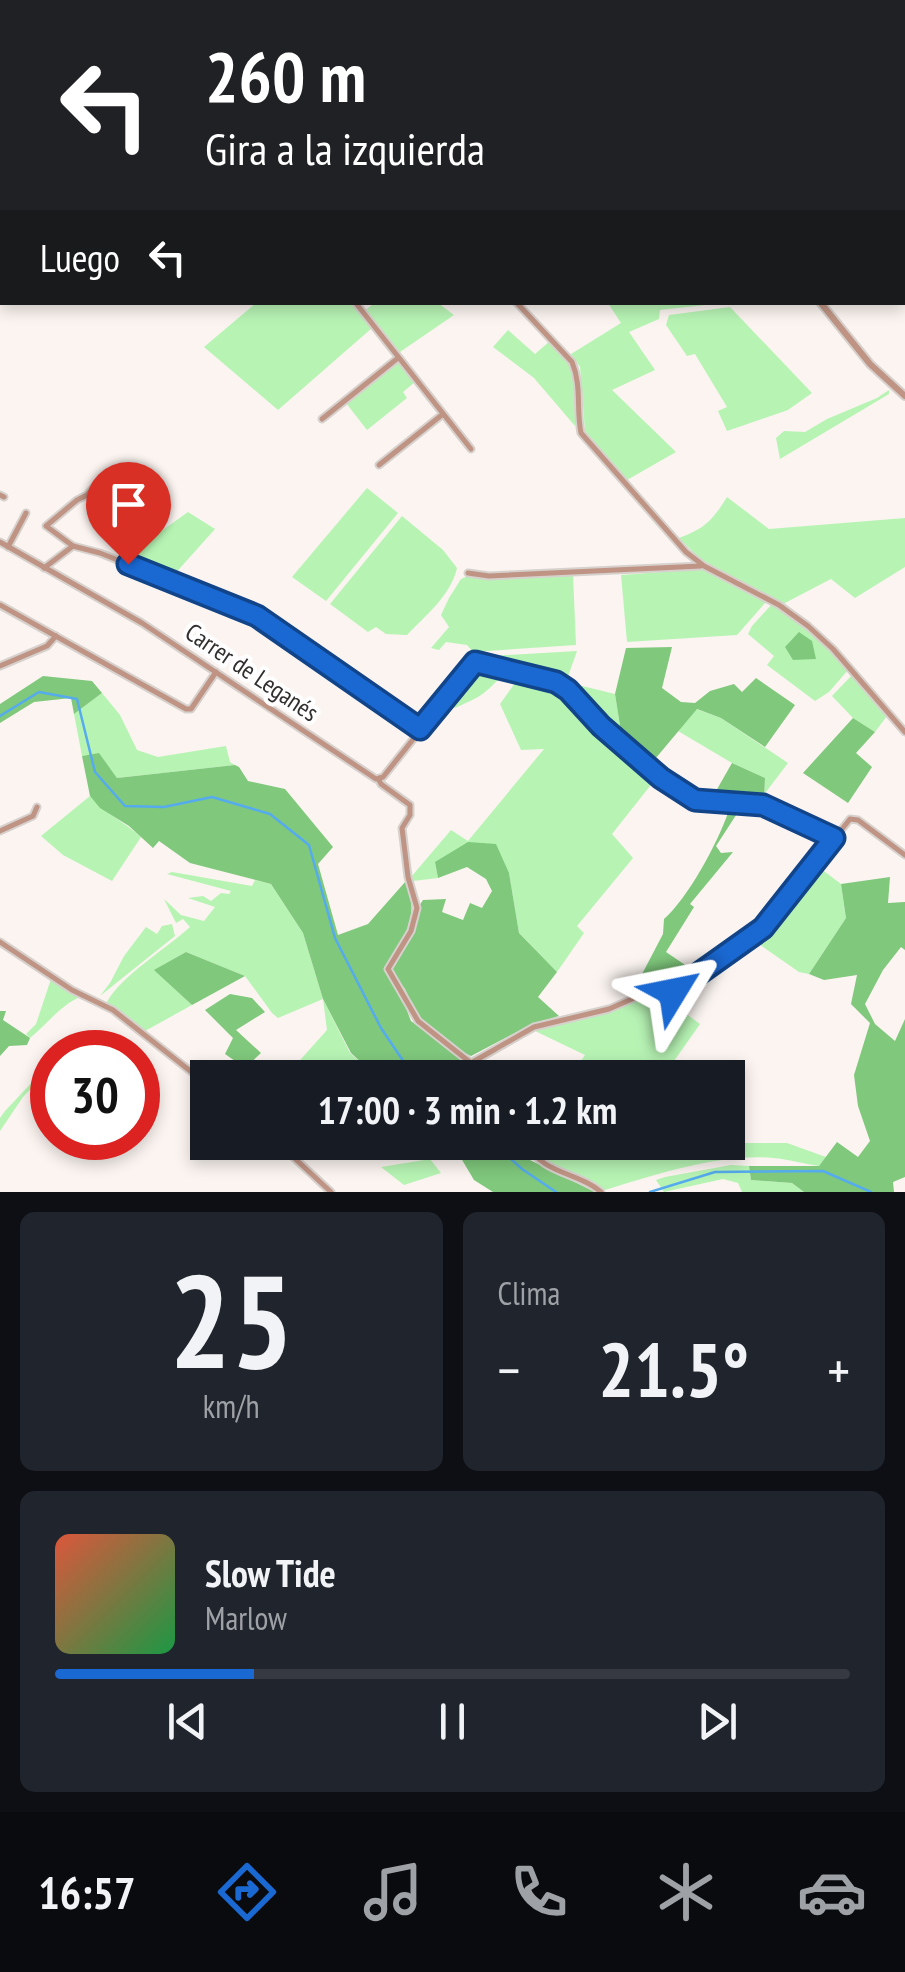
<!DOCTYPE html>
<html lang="es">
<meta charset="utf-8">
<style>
body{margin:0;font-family:"PT Sans Narrow",sans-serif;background:#20242c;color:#f1f3f6;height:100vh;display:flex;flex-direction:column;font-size:38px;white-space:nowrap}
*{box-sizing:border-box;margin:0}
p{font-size:32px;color:#9ea1a6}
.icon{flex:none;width:55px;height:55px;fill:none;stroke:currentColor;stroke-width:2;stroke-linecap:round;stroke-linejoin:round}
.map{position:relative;height:1192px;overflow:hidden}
.details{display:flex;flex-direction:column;gap:20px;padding:20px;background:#0d0f14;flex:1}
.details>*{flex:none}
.hud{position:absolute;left:0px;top:0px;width:905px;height:305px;box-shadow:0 5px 15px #0003;background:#202124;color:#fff;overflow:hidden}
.speed{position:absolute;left:30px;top:1030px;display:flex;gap:20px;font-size:50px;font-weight:700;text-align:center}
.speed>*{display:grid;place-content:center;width:130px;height:130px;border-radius:50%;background:#171b24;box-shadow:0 5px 15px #0003;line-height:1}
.speed .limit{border:15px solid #d22;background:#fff;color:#111}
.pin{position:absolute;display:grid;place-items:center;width:85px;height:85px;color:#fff;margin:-102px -42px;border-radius:50% 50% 50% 0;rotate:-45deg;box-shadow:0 0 10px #0007}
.pin .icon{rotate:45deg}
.me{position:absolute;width:110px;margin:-55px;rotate:55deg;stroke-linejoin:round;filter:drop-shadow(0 0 8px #0008)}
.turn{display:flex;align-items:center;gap:35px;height:210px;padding:0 40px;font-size:45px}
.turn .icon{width:130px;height:130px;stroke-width:2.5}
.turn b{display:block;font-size:70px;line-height:85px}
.then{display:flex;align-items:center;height:95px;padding:0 40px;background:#0003;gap:20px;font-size:38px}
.big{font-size:75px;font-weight:600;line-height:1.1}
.details .tile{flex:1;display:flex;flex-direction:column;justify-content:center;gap:15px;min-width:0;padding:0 35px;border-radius:15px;background:#20242c}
.details .dial{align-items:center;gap:0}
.dial b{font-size:130px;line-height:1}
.song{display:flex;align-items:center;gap:30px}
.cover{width:120px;height:120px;border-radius:15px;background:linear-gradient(135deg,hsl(10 70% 55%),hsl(140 70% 35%))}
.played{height:10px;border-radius:5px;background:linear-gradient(90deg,#1a68d2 25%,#363941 25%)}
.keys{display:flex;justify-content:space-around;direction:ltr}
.heat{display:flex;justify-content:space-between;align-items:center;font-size:55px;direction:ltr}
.details .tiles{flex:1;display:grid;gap:20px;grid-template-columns:1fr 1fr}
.tile:last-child{grid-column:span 2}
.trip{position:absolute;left:190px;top:1060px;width:555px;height:100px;border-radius:0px;background:#171b24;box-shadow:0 5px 15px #0003;font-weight:600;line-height:100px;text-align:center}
.tab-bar{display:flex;height:160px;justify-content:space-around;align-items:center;background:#090b0e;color:#9ea1a6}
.tab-bar .icon{width:70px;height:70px}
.tab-bar .active{color:#1a68d2}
.tab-bar b{font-size:45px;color:#f1f3f6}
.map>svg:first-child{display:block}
</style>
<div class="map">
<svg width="905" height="1192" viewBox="0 0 905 1192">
<rect width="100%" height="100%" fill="#fbf4f0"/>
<!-- green -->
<g fill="#b7f4b4">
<polygon points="256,303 351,303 372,328 278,410 204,347"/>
<polygon points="375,303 438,303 454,315 400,352 365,310"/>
<polygon points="608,303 723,303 660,310 659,319 629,332 655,370 612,390 676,452 627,480 585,431 580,367 571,354 621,323"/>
<polygon points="730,307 812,393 788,410 727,431 718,411 727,407 695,354 687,356 666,325 669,315"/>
<polygon points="508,330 535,354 550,341 571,366 576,394 575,426 534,378 493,347"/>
<polygon points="398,361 415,382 403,392 407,398 367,430 346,403"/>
<polygon points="889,390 889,394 780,459 776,438 784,431 805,432 827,419 877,398"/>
<polygon points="367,488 398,513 326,601 292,577"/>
<path d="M727,497l42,32 136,-11v49l-50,31 -24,-19 -48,25 -83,-45 -21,-21c25,-9 34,-18 48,-41z"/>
<polygon points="188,512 215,529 172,577 125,557"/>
<path d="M402,516l41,34 14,18c-6,27 -31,47 -50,67l-21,-1 -10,-7 -8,5 -38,-28z"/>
<polygon points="703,569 766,602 737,635 627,642 621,575"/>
<polygon points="573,574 576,645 473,652 467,645 446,642 439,650 431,648 449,627 441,615 449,598 461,579 468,576 494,577"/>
<polygon points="771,605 775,605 806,627 848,670 829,692 815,701 767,665 774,656 748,634 752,626"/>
<polygon points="577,651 566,682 615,694 622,738 606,727 566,682 550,676 473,657"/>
<path d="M476,665l60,12 17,6 13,9 33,36 67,57 -1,6 -11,-10 -42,53 21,24 -56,68 7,7 -27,39 -38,-39 -10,-60 -74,-11 3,16 -25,3 -2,-4 40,-47 17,11 76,-92 -23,1 -21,-46 20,-28c-22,-4 -20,5 -35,16 -8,7 -20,11 -30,16l-9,-7z"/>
<polygon points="852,675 887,716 875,732 853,718 832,696"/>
<polygon points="102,693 120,715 137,750 158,757 226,746 230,762 235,765 117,778 99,754 82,756 74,714"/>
<polygon points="696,709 721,718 788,763 766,792 764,800 765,778 732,763 678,731"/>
<path d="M90,796c14,17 35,26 51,41l-29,44 -49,-26 -22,-19z"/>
<polygon points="820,868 841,884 846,918 809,974 799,972 756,942 759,934 786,915"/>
<path d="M172,872l80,14 3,-6 16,4 32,49 20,66 27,54 27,24h-52l-2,-3 -5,3h-33l42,-47 -4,-31 -45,19 -6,-5 -27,-37 -59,-24 -31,18 37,35 -47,26 -38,-29c13,-25 61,-55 83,-75l-7,-8 -7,4 -12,-24 17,16 23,6 11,-14 -27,-9 15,-2 8,5 10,-8 8,1 2,-3 -64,-17z"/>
<polygon points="172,924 175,936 100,996 110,983 124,956 146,927 157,934 162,926"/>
<path d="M51,979l29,18c-18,7 -34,28 -50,41l-4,-4 10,-10z"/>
<path d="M659,994l41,30 -38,54 -92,-1 15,-22 -52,-25c24,-5 48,-11 72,-18 18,-6 35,-14 54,-18z"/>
<polygon points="52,1061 52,1067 23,1097 0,1131 0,1118 5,1111"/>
<path d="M728,1138l6,5h53l39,14 -7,9c-15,-2 -31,-7 -46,-8 -51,-5 -120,17 -168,32 -23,-18 -60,-20 -72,-47l195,-1z"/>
<polygon points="430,1159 441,1173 404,1185 381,1167"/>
<polygon points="731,1165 749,1166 751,1180 792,1183 804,1192 742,1192 738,1183 723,1179 664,1192 656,1180 665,1177"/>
</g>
<!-- forest -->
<g fill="#7fc87c">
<polygon points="799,632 812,641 816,659 793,660 785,647"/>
<polygon points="672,647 662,688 681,702 695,703 710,691 734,684 742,692 756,678 795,705 765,747 721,718 697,709 650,765 622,738 615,694 626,648"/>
<polygon points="43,676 92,681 102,693 74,714 71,698 34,702 0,723 0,704"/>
<polygon points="853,718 875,732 856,753 872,767 848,803 803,773"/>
<path d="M99,753l18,25 118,-13 4,2 9,14 37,8 48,58 -15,17 20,71 30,-11 38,-43c15,38 -3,57 -22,89l17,25 10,26 45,33 10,11 7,12h-96l-26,-24 -28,-54 -20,-66 -32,-49 -81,-21 -31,-22 -6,7 -24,-22 -29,-18 -10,-12 -8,-40z"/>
<polygon points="732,763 765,778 764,800 712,798"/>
<path d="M726,804l34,2 -20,3 -24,37 5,7 12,-1 -43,52 4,3 -28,45 31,21 -24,14 -22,1 -11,-10 23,-44 1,-15c24,-21 53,-75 64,-106l-20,-8z"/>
<path d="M468,842l28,2 13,29 10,60 38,39 -19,25 21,19 -27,8 -61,32c-12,-5 -50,-33 -57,-45 -4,-7 -5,-15 -9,-22 -5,-8 -11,-11 -14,-20l24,-45 4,-18 4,-6 23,-1 -4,13 21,8 7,-17 12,5 10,-17 -6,-12 -19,-12 -29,11 -3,-16z"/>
<polygon points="890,877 888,903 905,902 905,950 901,947 883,970 865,1004 875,1024 895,1041 905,1019 905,1177 893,1182 894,1192 804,1192 792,1183 751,1180 749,1166 819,1166 837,1142 858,1157 870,1141 858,1106 854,1075 870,1023 851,1004 857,975 824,980 809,974 846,918 841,884"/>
<polygon points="186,952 245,976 192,1005 154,970"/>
<polygon points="230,994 252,998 265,1012 236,1030 261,1053 245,1068 225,1054 233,1038 205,1010"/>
<polygon points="0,1011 6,1011 3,1020 30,1038 27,1045 9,1046 0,1056"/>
<polygon points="452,1143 522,1143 530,1160 595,1192 493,1192 474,1180"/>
</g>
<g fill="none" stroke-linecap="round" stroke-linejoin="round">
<!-- stream -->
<g stroke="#55abed" stroke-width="2.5">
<polyline points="0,716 39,692 77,699 95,772 125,806 164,807 212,797 270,814 309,845 335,938 381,1028 410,1071 418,1078"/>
<polyline points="492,1142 522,1169 556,1192"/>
<polyline points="650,1192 715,1172 823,1171 871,1192"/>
</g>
<defs>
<g id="minor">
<polyline points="51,0 55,2"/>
<polyline points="464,2 470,0"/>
<polyline points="355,302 471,449"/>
<path d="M516,302l56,60c10,24 4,47 9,71l105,119 18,14 75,39 29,21 25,23 72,83"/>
<polyline points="322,419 398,358"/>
<polyline points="379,465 443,414"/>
<polyline points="102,478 87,495 77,500 46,526 73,546 100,553 257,616 421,729"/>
<polyline points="0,495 4,497"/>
<polyline points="0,542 142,623 376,779 383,777 475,662 555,682 568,691 601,726 661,778 695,800 763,805 834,838"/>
<polyline points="8,547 26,513"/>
<polyline points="44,568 73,546"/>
<polyline points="468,573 489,576 701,566"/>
<polyline points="0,605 186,709 191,709 216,672"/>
<polyline points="0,666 47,646 56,636"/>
<polyline points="379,780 381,784 410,805 410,815 402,828 408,877 417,908 411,931 388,969 418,1021 471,1063"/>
<polyline points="0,831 33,816 37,807"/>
<polyline points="0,942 72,990 113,1010 208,1085"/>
<polyline points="478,1078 471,1069 471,1063 534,1027 609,1009 641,995 673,992 687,983 763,928 850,819 858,820 905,855"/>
<polyline points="277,1142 331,1192"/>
<path d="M527,1142c14,33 50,29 74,50"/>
</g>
<g id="tertiary">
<polyline points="569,0 571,2"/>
<polyline points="130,2 134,0"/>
<polyline points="0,129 2,127"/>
<polyline points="820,302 870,364 905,396"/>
</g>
</defs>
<!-- minor casing -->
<use href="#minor" stroke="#d7d1cd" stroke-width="9"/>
<!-- tertiary casing -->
<use href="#tertiary" stroke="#d7d1cd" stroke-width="10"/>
<!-- minor -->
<use href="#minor" stroke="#bf9484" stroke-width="5"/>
<!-- tertiary -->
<use href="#tertiary" stroke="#bf9484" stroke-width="6"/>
</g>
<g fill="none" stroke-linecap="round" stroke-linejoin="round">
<defs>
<polyline id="route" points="128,564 257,616 420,729 475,662 556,682 568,690 601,726 661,778 695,800 763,805 834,838 763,928 673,992"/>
</defs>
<!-- route casing -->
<use href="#route" stroke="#148" stroke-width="25"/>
<!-- route -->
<use href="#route" stroke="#1a68d2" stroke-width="18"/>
</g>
<g text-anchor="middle" stroke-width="8" stroke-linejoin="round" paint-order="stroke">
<!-- street labels -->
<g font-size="25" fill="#32302e" stroke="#fff">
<text transform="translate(252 672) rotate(34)" y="9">Carrer de Leganés</text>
</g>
</g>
</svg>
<div class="speed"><div class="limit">30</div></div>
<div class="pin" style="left:128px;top:564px;background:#d93025"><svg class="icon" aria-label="arrive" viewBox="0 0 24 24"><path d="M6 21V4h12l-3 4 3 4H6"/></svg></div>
<svg class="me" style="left:673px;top:992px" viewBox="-20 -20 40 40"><path d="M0-17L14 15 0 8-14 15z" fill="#1a68d2" stroke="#fff" stroke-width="4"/></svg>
<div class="trip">17:00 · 3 min · 1.2 km</div>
<div class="hud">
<div class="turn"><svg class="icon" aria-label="left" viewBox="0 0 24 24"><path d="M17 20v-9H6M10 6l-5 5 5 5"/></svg><div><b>260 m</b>Gira a la izquierda</div></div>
<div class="then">Luego<svg class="icon" aria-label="left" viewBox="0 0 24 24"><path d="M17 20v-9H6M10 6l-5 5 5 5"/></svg></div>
</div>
</div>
<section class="details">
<div class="tiles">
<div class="tile dial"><b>25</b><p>km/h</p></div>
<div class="tile"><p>Clima</p>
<div class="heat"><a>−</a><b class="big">21.5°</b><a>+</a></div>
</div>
<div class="tile">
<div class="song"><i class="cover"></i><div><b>Slow Tide</b><p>Marlow</p></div></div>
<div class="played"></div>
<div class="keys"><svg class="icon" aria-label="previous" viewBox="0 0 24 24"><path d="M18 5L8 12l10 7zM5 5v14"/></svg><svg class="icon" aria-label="pause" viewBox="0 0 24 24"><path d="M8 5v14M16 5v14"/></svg><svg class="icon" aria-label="next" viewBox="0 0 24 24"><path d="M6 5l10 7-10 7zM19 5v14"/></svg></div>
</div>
</div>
</section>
<nav class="tab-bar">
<b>16:57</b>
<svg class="icon active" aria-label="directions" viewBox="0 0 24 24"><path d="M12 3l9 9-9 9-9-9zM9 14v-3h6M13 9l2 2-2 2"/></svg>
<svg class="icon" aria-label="music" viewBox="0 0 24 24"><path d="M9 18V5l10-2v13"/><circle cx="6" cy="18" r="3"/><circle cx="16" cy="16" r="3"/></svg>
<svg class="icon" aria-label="phone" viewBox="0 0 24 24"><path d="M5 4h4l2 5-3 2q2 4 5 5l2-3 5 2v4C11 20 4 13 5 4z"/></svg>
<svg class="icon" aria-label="climate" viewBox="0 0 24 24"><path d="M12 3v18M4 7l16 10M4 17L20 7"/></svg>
<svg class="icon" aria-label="car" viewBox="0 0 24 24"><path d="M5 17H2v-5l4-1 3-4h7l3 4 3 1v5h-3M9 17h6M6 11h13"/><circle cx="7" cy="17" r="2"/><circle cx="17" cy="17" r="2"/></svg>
</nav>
